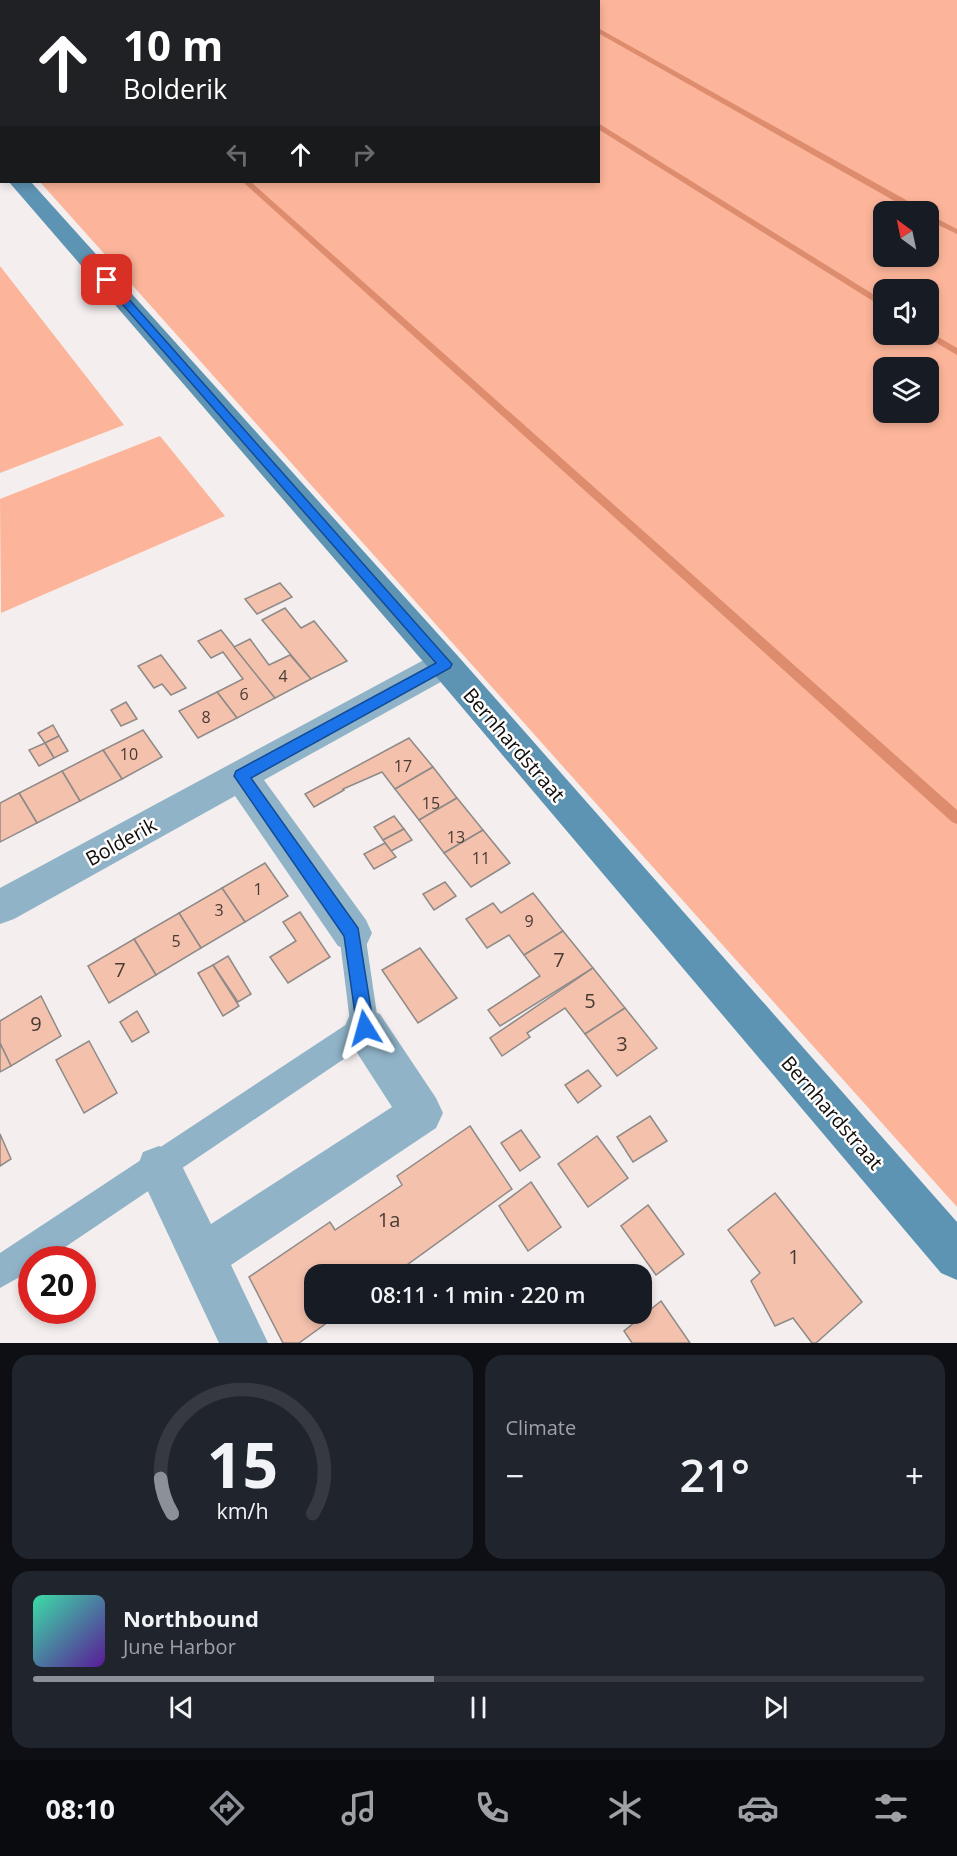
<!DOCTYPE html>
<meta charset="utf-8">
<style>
body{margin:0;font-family:"Open Sans",sans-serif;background:#20242c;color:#f1f3f6;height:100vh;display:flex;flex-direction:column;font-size:22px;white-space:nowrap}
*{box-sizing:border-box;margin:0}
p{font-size:20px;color:#9ea1a6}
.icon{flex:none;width:33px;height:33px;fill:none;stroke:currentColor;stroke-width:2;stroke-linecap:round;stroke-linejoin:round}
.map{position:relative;height:1343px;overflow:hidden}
.drawer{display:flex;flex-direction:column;gap:12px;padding:12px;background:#0d0f14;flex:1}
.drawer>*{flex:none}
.guide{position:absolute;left:0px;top:0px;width:600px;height:183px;box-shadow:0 3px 9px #0003;background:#202124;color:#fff;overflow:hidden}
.needle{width:39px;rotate:327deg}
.tools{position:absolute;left:873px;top:201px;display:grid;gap:12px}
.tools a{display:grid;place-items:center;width:66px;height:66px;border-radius:12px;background:#171b24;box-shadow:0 3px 9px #0003;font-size:30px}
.speed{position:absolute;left:18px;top:1246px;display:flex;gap:12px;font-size:30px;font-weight:700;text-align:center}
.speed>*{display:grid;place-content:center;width:78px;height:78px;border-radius:50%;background:#171b24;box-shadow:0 3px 9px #0003;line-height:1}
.speed .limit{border:9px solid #d22;background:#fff;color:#111}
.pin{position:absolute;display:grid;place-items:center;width:51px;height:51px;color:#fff;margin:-26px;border-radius:12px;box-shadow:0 3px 9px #0006}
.me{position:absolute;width:66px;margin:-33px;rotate:352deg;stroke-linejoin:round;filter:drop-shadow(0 0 4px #0008)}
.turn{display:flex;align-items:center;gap:21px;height:126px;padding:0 24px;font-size:27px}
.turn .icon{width:78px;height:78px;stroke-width:2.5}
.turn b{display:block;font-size:42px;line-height:51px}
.lanes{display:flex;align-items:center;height:57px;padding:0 24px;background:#0003;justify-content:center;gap:30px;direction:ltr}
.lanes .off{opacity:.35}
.big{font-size:45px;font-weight:600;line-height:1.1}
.drawer .widget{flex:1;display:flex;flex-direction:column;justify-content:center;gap:9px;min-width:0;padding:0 21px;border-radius:18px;background:#20242c}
.drawer .dial{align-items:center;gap:0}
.dial svg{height:156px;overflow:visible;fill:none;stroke:#363941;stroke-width:7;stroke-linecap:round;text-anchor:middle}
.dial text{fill:#f1f3f6;stroke:none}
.song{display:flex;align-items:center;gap:18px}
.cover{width:72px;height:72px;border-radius:9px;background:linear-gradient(135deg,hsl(160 70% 55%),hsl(270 70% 35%))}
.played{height:6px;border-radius:3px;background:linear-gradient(90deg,#8c9099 45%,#363941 45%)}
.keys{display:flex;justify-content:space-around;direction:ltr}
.heat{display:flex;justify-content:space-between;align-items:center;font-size:33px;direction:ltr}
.drawer .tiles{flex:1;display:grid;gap:12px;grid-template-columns:1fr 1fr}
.widget:last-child{grid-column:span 2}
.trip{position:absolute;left:304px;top:1264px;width:348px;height:60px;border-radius:18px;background:#171b24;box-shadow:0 3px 9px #0003;font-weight:600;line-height:60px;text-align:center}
.tabs{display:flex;height:96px;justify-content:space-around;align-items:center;background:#090b0e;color:#9ea1a6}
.tabs .icon{width:42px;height:42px}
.tabs .current{color:#8c9099}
.tabs b{font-size:27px;color:#f1f3f6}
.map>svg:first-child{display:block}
</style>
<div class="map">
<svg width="957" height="1343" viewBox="0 0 957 1343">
<rect width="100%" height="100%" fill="#f4efee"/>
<!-- green -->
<g fill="#fcb59a" fill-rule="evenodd">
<path d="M0,0h957v1207l-917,-1025h558v-180h-596l-1,136zM884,212h44v44h-44zM884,290h44v44h-44zM884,368h44v44h-44z"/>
<polygon points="0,266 124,425 0,473"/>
<polygon points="160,436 225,516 1,613 0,499"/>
</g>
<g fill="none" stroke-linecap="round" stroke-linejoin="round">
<!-- stream -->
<g fill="#dd8c6d" fill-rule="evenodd">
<polygon points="42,0 48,0 49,2 43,2"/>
<polygon points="399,0 406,0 407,2 400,2"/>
<polygon points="543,0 550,0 551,2 544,2"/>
<polygon points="598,28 924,210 925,212 914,212 598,33"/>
<polygon points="598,123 884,301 884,308 598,129"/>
<polygon points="243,182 251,182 957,810 957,824 952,822"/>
<polygon points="928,214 957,229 957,234 928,220"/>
<polygon points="928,331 957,348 957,355 925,336 924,334 928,334"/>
</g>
</g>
<!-- building -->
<g fill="#f4c1ad" stroke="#8e8a88" stroke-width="1.5">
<polygon points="280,583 292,597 257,614 245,599"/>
<polygon points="285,608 301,628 314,621 347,661 311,679 262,620"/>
<polygon points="221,630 275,698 237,718 217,692 243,679 223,652 211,658 198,641"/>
<polygon points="250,639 269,665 290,655 311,679 275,698 234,647"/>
<polygon points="161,655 186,688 171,695 162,684 154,688 138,666"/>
<polygon points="217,692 237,718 198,738 179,711"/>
<polygon points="126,702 137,719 121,726 111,710"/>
<polygon points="53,725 59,736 45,743 38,733"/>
<polygon points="143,730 162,757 122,779 103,750"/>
<polygon points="59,736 68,751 54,758 45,743"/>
<polygon points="409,738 433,767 395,789 382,772 343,789 344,790 314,807 305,794"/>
<polygon points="45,743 54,758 39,766 29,750"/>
<polygon points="103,750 122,779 80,801 62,771"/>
<polygon points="433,767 457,798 419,820 395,789"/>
<polygon points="62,771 80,801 37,823 19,793"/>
<polygon points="19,793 37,823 0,842 0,803"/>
<polygon points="457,798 483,830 444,853 419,820"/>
<polygon points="394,816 404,829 383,840 374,827"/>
<polygon points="404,829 412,840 391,851 383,840"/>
<polygon points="483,830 510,863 471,887 444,853"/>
<polygon points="385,843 396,857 374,869 364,854"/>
<polygon points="265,863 288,896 245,922 222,888"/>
<polygon points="445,882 456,896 434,910 423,894"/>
<polygon points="222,888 245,922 201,948 179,913"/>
<polygon points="533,893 563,931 524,955 509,935 487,948 466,919 493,903 501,913"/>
<polygon points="300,912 330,957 288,983 270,957 296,941 283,922"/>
<polygon points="179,913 201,948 156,975 134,939"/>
<polygon points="563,931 593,968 500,1026 488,1010 540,976 524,955"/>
<polygon points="134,939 156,975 109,1003 88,966"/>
<polygon points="420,948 457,998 418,1023 382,970"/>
<polygon points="228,956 251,994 238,1002 213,965"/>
<polygon points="213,965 239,1006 223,1016 198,973"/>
<polygon points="593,968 625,1008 585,1034 565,1008 527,1033 530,1037 502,1056 490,1038"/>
<polygon points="41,996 61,1036 11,1066 0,1043 0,1021"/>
<polygon points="625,1008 657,1048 617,1076 585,1034"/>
<polygon points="137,1011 149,1032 132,1042 120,1022"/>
<polygon points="89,1041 117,1093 84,1113 56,1060"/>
<polygon points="0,1043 11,1066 0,1072"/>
<polygon points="588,1070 601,1086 578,1103 565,1085"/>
<polygon points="650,1116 667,1141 633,1162 617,1137"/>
<polygon points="470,1126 512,1189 393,1275 315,1275 315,1314 339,1314 299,1343 283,1343 249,1277 330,1222 335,1230 402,1185 397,1176"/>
<polygon points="521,1130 540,1157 520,1171 501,1143"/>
<polygon points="0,1134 11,1159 0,1166"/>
<polygon points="597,1136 628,1178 588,1207 558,1164"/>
<polygon points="531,1182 561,1227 528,1251 499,1206"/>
<polygon points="775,1193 862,1302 816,1343 812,1343 793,1318 775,1326 751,1281 760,1273 728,1230"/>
<polygon points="648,1205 684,1254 656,1275 621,1226"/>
<polygon points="661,1301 690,1343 632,1343 624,1331"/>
</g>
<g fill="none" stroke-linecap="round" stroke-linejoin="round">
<!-- lane -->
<polygon fill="#90b3c8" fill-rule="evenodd" points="352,921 361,924 365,933 379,1028 375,1038 46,1260 32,1260 32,1270 0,1288 0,1253 350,1022 339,933 343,924"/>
<!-- street -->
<g fill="#90b3c8" fill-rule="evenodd">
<polygon points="445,651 457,655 461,664 457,673 264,780 366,920 372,933 366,946 352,951 338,946 235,796 14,919 0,924 0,888 433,655"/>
<polygon points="365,1008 380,1014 436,1098 443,1113 436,1128 231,1265 268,1343 219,1343 137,1168 143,1152 159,1146 175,1152 211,1224 392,1107 350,1042 344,1028 350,1014"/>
</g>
<!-- secondary -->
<g fill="#5e94b3" fill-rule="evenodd">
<rect x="0" y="153" width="2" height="14"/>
<polygon points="9,182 31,182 457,655 957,1222 957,1280 941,1273 433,673"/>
</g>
</g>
<!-- route -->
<polygon fill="#1a73e8" stroke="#114b97" stroke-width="1.5" points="107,277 110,278 452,664 450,668 251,778 358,928 374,1028 371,1034 365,1036 359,1034 357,1028 344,936 234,776 236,771 436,663 103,282 102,280"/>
<g text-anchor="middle" stroke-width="5" stroke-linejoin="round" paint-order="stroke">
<!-- number labels -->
<g font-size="16" fill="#483a34">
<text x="283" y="682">4</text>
<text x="244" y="700">6</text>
<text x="206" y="723">8</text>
<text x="129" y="760">10</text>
<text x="403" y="772">17</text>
<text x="431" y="809">15</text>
<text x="456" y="843">13</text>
<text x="481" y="864">11</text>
<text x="258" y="895">1</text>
<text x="219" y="916">3</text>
<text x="529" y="927">9</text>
<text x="176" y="947">5</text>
</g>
<!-- street labels -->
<g font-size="20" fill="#0f0d0c" stroke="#fffefd">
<text transform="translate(514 745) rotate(49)" y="7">Bernhardstraat</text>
<text transform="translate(121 842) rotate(-29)" y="7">Bolderik</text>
<text transform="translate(832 1113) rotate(49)" y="7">Bernhardstraat</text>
</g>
<!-- near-number labels -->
<g font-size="20" fill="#483a34">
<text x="559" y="967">7</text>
<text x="120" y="977">7</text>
<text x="590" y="1008">5</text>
<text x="36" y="1031">9</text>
<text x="622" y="1051">3</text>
<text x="389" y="1227">1a</text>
<text x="794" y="1264">1</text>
</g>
</g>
</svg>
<div class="tools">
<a><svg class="needle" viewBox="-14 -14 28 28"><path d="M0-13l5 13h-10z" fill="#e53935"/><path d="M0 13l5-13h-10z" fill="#9ea1a6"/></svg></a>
<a><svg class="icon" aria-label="sound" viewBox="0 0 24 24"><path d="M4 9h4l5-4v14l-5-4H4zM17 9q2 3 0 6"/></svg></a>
<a><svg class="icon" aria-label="layers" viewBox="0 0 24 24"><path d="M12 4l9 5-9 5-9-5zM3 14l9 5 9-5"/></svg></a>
</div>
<div class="speed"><div class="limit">20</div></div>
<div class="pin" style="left:107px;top:280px;background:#d93025"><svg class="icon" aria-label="arrive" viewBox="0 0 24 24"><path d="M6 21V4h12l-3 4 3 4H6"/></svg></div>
<svg class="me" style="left:365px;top:1028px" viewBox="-20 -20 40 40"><path d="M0-17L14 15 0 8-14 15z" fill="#1a73e8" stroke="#fff" stroke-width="4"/></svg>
<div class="trip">08:11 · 1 min · 220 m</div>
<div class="guide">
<div class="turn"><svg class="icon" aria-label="ahead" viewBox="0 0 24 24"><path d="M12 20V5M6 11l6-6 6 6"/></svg><div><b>10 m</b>Bolderik</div></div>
<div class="lanes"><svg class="icon off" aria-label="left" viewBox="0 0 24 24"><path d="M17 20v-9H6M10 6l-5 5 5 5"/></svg><svg class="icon" aria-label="ahead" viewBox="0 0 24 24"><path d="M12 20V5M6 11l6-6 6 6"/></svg><svg class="icon off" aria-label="right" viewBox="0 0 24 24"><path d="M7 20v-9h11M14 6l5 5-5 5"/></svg></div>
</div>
</div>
<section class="drawer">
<div class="tiles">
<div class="widget dial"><svg viewBox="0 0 100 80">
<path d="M14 69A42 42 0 1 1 86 69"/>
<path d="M14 69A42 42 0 0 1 8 51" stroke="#8c9099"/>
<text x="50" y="56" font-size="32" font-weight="700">15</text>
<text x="50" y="72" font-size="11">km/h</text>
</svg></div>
<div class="widget"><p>Climate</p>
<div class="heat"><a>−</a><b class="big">21°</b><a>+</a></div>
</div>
<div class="widget">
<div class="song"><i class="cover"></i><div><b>Northbound</b><p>June Harbor</p></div></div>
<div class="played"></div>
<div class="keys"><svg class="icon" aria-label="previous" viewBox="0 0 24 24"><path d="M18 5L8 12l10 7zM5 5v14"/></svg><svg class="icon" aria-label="pause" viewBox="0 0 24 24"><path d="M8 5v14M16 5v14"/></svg><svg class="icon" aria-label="next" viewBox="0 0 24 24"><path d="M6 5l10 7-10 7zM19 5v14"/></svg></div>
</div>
</div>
</section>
<nav class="tabs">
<b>08:10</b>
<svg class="icon current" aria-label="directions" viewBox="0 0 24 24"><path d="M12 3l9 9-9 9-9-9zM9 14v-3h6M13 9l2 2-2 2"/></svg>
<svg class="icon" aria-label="music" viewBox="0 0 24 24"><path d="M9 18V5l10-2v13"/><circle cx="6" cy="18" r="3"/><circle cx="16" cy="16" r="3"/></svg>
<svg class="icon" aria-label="phone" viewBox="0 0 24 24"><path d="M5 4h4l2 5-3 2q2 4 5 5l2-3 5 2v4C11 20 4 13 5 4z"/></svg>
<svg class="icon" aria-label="climate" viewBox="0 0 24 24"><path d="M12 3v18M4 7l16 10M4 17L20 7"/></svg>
<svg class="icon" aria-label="car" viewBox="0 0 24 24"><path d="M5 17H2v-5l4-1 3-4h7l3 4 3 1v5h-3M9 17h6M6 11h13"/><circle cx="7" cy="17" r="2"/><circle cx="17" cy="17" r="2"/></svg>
<svg class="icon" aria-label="filters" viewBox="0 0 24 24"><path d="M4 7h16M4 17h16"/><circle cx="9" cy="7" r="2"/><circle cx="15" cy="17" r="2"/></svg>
</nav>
